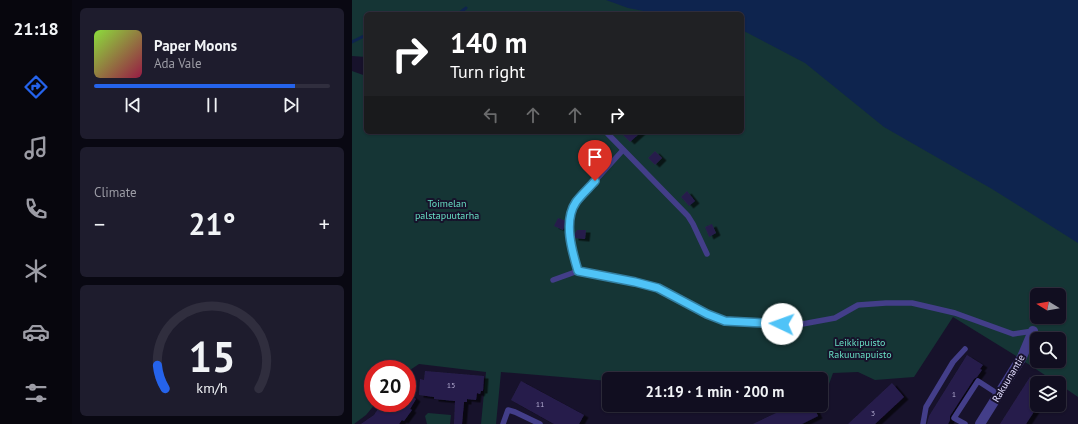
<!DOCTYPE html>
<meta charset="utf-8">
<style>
body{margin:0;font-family:"PT Sans",sans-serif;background:#1e1c2d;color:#f1f3f6;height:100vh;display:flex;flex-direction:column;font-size:15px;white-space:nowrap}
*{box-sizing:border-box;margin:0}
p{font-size:13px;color:#9c9ca5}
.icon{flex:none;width:22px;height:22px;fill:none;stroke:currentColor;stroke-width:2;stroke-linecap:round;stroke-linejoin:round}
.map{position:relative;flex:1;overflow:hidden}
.sheet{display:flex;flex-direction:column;gap:8px;padding:8px;background:#090812;width:280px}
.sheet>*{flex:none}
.top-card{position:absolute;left:12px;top:12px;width:380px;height:122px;border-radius:6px;box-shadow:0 1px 3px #0004,0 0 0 1px #302e3e;background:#202124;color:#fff;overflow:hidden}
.needle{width:26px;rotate:281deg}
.fabs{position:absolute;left:678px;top:288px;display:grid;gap:8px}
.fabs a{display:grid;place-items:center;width:36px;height:36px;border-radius:6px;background:#110e20;box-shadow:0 1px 3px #0004,0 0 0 1px #302e3e;font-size:20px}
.speed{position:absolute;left:12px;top:360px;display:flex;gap:8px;font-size:20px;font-weight:700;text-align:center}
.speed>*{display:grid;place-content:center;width:52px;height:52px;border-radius:50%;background:#110e20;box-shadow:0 1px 3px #0004,0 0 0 1px #302e3e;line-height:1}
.speed .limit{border:6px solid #d22;background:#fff;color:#111}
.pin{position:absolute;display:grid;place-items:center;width:34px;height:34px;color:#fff;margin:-41px -17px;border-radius:50% 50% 50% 0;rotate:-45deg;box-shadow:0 0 4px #0007}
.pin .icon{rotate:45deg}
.me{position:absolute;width:44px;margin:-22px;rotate:273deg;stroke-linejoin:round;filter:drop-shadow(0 0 3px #0008)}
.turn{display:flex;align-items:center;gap:14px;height:84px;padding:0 20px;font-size:18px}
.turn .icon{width:52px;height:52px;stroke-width:2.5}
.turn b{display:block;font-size:28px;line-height:34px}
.lanes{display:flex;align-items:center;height:38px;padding:0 20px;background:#0003;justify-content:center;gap:20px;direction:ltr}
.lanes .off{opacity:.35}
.big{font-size:30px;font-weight:700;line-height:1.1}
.sheet .widget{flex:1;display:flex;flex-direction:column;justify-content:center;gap:6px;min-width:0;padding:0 14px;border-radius:6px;background:#1e1c2d}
.sheet .dial{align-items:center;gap:0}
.dial svg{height:104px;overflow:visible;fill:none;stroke:#302e3e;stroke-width:7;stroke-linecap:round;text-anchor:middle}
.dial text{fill:#f1f3f6;stroke:none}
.song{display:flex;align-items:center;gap:12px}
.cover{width:48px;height:48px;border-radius:6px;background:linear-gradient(135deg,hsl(90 70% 55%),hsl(340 70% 35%))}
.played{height:4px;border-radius:2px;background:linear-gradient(90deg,#2563eb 85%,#302e3e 85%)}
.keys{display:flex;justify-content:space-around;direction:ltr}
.heat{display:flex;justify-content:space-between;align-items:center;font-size:22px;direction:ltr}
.trip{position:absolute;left:250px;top:372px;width:226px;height:40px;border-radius:6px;background:#110e20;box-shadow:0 1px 3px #0004,0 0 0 1px #302e3e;font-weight:700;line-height:40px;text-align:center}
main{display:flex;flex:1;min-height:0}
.tab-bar{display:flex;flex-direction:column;width:72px;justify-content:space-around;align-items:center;background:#07060d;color:#9c9ca5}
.tab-bar .icon{width:28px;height:28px}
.tab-bar .selected{color:#2563eb}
.tab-bar b{font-size:18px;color:#f1f3f6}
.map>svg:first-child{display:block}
</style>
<main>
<nav class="tab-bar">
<b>21:18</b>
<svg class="icon selected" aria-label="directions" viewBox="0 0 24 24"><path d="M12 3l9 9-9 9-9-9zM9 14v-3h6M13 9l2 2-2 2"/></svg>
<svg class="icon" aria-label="music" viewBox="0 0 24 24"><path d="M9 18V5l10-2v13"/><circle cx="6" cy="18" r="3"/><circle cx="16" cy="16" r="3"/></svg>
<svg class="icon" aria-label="phone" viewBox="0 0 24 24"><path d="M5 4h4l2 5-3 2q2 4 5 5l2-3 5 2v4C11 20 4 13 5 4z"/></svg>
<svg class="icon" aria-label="climate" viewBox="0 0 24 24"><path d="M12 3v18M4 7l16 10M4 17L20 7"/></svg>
<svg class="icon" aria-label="car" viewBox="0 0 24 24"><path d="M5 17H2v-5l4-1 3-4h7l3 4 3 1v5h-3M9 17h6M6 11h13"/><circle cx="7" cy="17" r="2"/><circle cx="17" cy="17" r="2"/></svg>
<svg class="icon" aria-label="filters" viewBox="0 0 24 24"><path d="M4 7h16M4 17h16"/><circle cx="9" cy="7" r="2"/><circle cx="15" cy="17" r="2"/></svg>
</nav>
<section class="sheet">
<div class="widget">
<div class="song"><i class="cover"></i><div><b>Paper Moons</b><p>Ada Vale</p></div></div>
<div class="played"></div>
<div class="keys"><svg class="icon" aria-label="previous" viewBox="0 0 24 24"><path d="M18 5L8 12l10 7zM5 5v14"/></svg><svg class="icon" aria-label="pause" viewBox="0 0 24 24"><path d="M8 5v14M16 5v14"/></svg><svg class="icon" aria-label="next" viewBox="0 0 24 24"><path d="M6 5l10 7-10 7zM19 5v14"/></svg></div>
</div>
<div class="widget"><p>Climate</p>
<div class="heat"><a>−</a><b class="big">21°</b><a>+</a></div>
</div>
<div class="widget dial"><svg viewBox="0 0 100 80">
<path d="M14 69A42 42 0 1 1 86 69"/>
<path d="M14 69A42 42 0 0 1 8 51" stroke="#2563eb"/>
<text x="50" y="56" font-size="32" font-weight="700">15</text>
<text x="50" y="72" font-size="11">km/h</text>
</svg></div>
</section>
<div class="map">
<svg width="726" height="424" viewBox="0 0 726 424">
<defs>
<filter id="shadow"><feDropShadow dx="4.5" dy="2.5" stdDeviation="0" flood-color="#0009"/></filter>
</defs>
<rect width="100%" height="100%" fill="#17122b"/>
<!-- green -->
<g fill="#153535" fill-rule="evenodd">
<path d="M0,0h530l196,165v232l-19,-13v-1h-2l-44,-29 -60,-37 -39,60 -39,3 -17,-8 -25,1 -4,11h-8v-5h-212v2l-108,-9 -5,52h-15l5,-52 -67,-8 -12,8v-3h-34v34h3l-10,12 -12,9h-2v-353l14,5v56h376v-118h-376v43l-14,-1zM685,295h22v22h-22zM685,339h22v22h-22z"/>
<polygon points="76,413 99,415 98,424 75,424 73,416"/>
</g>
<!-- water -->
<polygon fill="#0e244e" points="254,0 726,0 726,243 640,189 532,127 453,63 390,30 390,14 307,14 276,8"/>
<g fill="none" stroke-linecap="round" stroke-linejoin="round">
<!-- stream -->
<g stroke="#0e244e" stroke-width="3">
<polyline points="75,14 87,13 106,14 114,8"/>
<polyline points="0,42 14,35"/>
</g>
</g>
<!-- building -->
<g fill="#281e4c" filter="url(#shadow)">
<polygon points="268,132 289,132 278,142"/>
<polygon points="303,151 310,158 303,165 296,158"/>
<polygon points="335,191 343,201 337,206 329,197"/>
<polygon points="206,218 214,221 211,230 202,226"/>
<polygon points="360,224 364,233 357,237 353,227"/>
<polygon points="225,230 234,230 233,239 222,238 222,234"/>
<polygon points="615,355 631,365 628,369 630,370 625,377 622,379 598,416 598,420 596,424 575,424 577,416"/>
<polygon points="73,371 132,376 131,391 129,391 128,394 125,393 124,400 115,399 115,402 112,402 110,424 102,424 103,401 82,399 82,397 67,395 68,379 72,380"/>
<polygon points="678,377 685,381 685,407 674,424 648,424"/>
<polygon points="169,381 232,415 227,424 202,424 159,400"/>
<polygon points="540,383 552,397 523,424 496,424"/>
<polygon points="55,392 64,399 58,409 60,410 52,421 50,420 47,424 9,424 22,415 30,403 55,403"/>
<polygon points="441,405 461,405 466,416 450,424 401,424"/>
</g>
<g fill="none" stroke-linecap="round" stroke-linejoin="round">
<!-- service -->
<g stroke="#433e89" stroke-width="5.5">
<polyline points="254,132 336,216 341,224 355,254"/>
<path d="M226,271c-7,-23 -14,-47 -2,-69l47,-52"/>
<polyline points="201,280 226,271 283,282 306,288 355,314 373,321 445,325 483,318 506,305 534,303 560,303 603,313 661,334 681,331"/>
<polyline points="151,424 156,410 163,412 188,424"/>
<polyline points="571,424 574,407 601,362 613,349"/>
<polyline points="613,424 602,418 626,381 646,394"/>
</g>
<!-- minor -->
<polyline stroke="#433e89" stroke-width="10" points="628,424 670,357 681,331"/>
</g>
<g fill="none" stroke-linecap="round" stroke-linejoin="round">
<defs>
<path id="route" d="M243,181c-6,7 -14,14 -19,21 -13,19 -4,49 2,69l57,11 23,6 49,26 18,7 57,3"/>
</defs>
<!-- route casing -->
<use href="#route" stroke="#337fa1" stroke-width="10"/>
<!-- route -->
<use href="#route" stroke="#4fc3f7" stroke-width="7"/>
</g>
<g text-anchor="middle" stroke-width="4" stroke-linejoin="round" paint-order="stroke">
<!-- number labels -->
<g font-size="8" fill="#b3acd2">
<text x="99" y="388">15</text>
<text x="602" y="397">1</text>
<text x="188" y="407">11</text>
<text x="521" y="416">3</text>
</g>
<!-- park labels -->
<g font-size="10" fill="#68dfc4" stroke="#17122b">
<text x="95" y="207">Toimelan<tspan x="95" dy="12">palstapuutarha</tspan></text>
<text x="508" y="346">Leikkipuisto<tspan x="508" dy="12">Rakuunapuisto</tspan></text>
</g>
<!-- street labels -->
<g font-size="10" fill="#e1dcfe" stroke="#17122b">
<text transform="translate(656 378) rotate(-59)" y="4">Rakuunantie</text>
</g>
</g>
</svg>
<div class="fabs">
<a><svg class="needle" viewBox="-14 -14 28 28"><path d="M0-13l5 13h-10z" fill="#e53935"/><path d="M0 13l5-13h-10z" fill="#9c9ca5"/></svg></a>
<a><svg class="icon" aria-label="search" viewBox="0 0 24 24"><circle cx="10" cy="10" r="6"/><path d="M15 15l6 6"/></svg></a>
<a><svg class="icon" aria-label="layers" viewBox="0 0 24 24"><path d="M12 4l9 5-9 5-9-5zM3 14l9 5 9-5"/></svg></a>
</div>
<div class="speed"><div class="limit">20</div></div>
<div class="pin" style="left:243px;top:181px;background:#d93025"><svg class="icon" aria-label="arrive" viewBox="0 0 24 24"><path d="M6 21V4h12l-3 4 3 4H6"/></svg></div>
<svg class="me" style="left:430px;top:324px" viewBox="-20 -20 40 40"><circle r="19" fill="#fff"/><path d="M0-13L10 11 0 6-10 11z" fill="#4fc3f7"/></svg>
<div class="trip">21:19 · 1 min · 200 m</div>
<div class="top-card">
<div class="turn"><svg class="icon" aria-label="right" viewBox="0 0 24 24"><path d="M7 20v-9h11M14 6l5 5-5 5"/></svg><div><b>140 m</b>Turn right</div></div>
<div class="lanes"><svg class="icon off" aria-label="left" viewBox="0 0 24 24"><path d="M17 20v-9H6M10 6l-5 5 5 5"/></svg><svg class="icon off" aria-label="ahead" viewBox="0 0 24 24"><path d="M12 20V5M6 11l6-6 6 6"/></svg><svg class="icon off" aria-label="ahead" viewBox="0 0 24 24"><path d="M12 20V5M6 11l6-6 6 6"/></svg><svg class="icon" aria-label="right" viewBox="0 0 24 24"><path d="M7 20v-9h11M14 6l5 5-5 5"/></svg></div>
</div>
</div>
</main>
